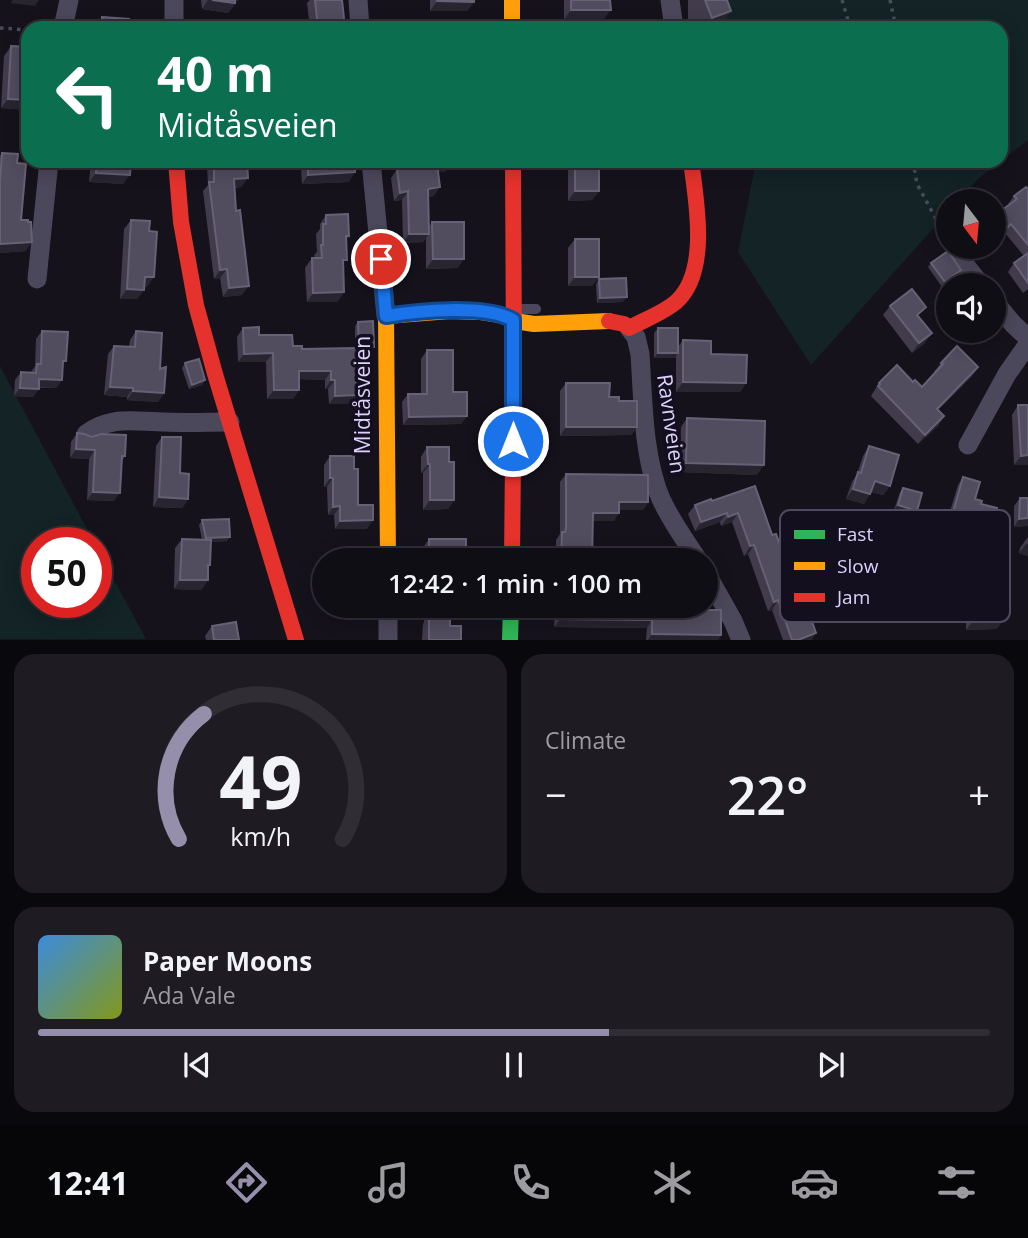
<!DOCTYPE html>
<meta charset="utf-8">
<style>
body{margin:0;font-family:"Open Sans",sans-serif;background:#1e1c22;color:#f1f3f6;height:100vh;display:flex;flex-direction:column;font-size:26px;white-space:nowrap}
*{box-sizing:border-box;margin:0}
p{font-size:23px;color:#9c9ca0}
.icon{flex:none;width:38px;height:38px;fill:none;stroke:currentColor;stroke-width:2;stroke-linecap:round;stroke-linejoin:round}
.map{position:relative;height:640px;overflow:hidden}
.panel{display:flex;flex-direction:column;gap:14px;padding:14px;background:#09080c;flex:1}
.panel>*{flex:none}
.hud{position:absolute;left:21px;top:21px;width:987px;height:147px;border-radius:21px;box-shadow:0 4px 18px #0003,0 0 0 2px #302e34;background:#0b6e4f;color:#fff;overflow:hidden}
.needle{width:46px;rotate:164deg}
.fabs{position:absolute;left:936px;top:189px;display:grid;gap:14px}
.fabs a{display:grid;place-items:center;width:70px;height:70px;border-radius:50%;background:#100e15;box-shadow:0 4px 18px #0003,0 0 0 2px #302e34;font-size:35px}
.speed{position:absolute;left:21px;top:527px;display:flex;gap:14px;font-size:35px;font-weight:700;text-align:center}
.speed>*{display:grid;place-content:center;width:91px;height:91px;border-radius:50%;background:#100e15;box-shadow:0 4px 18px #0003,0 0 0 2px #302e34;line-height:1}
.speed .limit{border:10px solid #d22;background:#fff;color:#111}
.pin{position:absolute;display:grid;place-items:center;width:60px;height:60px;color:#fff;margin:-30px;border:4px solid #fff;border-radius:50%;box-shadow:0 2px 7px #0007}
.me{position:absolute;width:77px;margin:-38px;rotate:0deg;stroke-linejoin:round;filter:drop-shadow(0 0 5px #0008)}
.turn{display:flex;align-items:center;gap:24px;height:147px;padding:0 21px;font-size:32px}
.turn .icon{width:91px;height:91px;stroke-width:2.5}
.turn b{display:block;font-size:49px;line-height:60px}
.big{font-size:52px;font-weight:600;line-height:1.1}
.panel .card{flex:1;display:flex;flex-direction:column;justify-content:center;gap:10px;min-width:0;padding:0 24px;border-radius:21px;background:#1e1c22}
.panel .dial{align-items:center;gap:0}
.dial svg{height:182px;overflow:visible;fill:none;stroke:#302e34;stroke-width:7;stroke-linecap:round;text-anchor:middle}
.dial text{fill:#f1f3f6;stroke:none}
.song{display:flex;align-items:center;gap:21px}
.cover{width:84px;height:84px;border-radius:10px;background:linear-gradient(135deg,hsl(210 70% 55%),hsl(70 70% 35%))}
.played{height:7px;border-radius:4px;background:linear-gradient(90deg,#968fac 60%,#302e34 60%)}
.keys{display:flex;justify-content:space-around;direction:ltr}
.heat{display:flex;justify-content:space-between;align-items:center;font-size:38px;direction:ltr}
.panel .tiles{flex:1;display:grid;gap:14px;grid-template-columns:1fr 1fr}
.card:last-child{grid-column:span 2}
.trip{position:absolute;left:312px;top:548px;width:406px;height:70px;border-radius:35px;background:#100e15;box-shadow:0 4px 18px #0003,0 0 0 2px #302e34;font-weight:600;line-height:70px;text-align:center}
.tabs{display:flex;height:112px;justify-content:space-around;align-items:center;background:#060608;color:#9c9ca0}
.tabs .icon{width:49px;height:49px}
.tabs .active{color:#968fac}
.tabs b{font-size:32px;color:#f1f3f6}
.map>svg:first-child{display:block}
</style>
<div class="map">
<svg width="1028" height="640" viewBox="0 0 1028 640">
<rect width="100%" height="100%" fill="#15121c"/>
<!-- green -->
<g fill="#132326">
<polygon points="715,0 1028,0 1028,140 1001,161 1001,28 717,28"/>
<polygon points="756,161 1001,161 978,179 958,201 948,201 948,212 811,365 738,252"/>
<polygon points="0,366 94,542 37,542 37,602 96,602 96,546 146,639 0,639"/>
</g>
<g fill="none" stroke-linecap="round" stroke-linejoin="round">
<!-- path -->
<g stroke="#474e5b" stroke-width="3.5" stroke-dasharray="3.5 5" stroke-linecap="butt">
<polyline points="842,0 848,20 852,28"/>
<polyline points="890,0 896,28"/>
<polyline points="0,28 28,30"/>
<polyline points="913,161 917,184 947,239"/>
</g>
<!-- lane -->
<polyline stroke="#4c485b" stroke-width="10" points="515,309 536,309"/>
<!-- street -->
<g stroke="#4c485b" stroke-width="19">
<polyline points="358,0 360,28"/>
<polyline points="670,0 674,28"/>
<polyline points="63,28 69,0"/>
<polyline points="174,28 174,0"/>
<polyline points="371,161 386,316"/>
<polyline points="956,253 981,285"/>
<polyline points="37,279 49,161"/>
<polyline points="994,301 1013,324 1028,338"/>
<path d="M629,328l7,9 4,17c3,45 3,104 21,145 10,22 24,41 37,61"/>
<path d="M86,434c25,-19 50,-12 79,-12 22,1 44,0 65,0"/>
<polyline points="968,445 1007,374 1028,344"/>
<polyline points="705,571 733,621 741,640"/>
<polyline points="388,606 388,640"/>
</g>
<!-- fast -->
<polyline stroke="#30b455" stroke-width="16" points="510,640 511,606"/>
<!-- slow -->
<g stroke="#ff9f0a" stroke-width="16">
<polyline points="512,0 512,28"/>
<polyline points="388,560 386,316 450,311 481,312 506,316 521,322 534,324 609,321"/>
</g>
<!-- jam -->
<g stroke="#e5322d" stroke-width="16">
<polyline points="176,161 181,222 196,305 215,374 296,640"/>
<path d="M609,321l15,3 5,4c15,-8 34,-15 47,-26 34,-30 20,-102 15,-141"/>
<polyline points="512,560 514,360 513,161"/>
</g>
</g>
<!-- wall -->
<g fill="#413b4b">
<polygon points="201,0 238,0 228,13 202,9"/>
<polygon points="310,0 342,0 345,28 310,28 307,3"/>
<polygon points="430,0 474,0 474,2 467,11 430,11"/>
<polygon points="564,0 610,0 604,19 564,19"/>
<polygon points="688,0 727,0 719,28 690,28 688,23"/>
<polygon points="102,17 128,28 95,28"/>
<polygon points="11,46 28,110 1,108 4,56"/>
<polygon points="2,153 17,163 21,220 26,251 0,253 0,156"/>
<polygon points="91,161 131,161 123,184 89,182"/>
<polygon points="210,161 247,161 248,178 241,187 235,188 242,295 223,297 220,278 214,279 203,191 208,185 207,166"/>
<polygon points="305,161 355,161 349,182 302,184 301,167"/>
<polygon points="408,161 451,161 445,172 438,172 434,196 428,197 429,227 432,222 458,268 426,269 426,238 423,242 403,243 402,200 394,201 391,178 397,169 409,168"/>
<polygon points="568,161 599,161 599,191 592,200 568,201"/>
<polygon points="1028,189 1028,289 1023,293 1008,272 1014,263 1024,256 1005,233 994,244 994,216 1009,205 1008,204 1014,196"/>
<polygon points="326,215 349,236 346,240 343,266 344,292 337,302 307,302 305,268 312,258 315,258 314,255 317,252 316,234 320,229 320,224"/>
<polygon points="131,220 149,231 147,287 144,287 144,290 137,299 120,299 124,229"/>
<polygon points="575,239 599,277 592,286 568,286 568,248"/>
<polygon points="977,247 991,247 984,253"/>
<polygon points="931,263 961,270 958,275 942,287 928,267"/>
<polygon points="599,279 623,302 597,303 596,284"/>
<polygon points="890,306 918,317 925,343 912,353 883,315"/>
<polygon points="358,322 370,352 357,352 351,404 329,404 328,389 325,389 325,380 299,379 299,390 293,399 267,399 266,362 238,362 237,337 243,328 259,335 302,349 355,348 355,326"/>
<polygon points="658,328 678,347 683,340 711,354 746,383 740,392 676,392 676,356 675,358 654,358 654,333"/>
<polygon points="42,331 62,367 62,380 56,388 39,388 33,397 14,396 15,380 21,372 31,372 35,366 36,339"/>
<polygon points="136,331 160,369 164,393 158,402 127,400 127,397 104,395 108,354 114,346 129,346 130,340"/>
<polygon points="427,350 467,416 461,424 403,425 402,402 408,394 421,394 421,359"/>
<polygon points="185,363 205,380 202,385 189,389 182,368"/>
<polygon points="941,363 978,367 972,376 938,410 944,416 938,426 918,444 871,396 879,383 913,382 922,387 935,373 934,372"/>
<polygon points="566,383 619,401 637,427 631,435 560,436 560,391"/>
<polygon points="1018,405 1028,465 1014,465 1012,415"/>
<polygon points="687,418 757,475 679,472 681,427"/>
<polygon points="77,433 125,456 122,461 114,501 87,500 89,459 70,458 71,442"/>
<polygon points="162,437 188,499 182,508 153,507 156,446"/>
<polygon points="869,446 890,486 883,495 871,492 864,504 846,499 852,482 857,474 863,456"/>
<polygon points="427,447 454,500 448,509 423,510 423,473 421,473 421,457"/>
<polygon points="330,456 354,469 358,505 367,529 335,529 334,515 328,515 327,487 324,487 324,465"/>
<polygon points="566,474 648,502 643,510 619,510 614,521 592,521 592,560 556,560 556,540 560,534 560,482"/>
<polygon points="963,477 975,499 981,504 983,543 944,531 958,485"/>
<polygon points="755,486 812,640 783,640 772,610 768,611 748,554 744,556 732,522 721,526 720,522 695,531 688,514 695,505 712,501"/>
<polygon points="903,488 917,511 913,516 894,510 900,492"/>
<polygon points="1020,498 1028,526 1014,527 1014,506"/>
<polygon points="202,520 227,541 211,542 210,565 208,568 208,580 201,590 174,589 175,548 182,539 202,539 199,525"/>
<polygon points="1027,538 1028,538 1028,556 1019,553 1020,548"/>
<polygon points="429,539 463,560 422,560 422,549"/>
<polygon points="938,563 971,568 997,629 966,630 966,611 943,613 942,602 935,603 932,571"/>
<polygon points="424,606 450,606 450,626 461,640 422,640 423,624 424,622"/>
<polygon points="555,606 692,606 692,610 721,635 718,640 646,640 647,628 554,627"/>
<polygon points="212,626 239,640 206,640 205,636"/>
</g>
<!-- shaded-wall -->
<g fill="#282430">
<polygon points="13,0 39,0 35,6 10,3"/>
<polygon points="208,0 238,0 228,13 202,9"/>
<polygon points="437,1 474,2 467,11 430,11"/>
<polygon points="571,10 611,10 604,19 564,19"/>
<polygon points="731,11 719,28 705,28 712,18"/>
<polygon points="8,99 28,100 28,110 1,108"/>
<polygon points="451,163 445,172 431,173 437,164"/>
<polygon points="355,172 349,182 302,184 308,175"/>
<polygon points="96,173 130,175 123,184 89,182"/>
<polygon points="248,178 241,187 228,188 234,179"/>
<polygon points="440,187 434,196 422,198 428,189"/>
<polygon points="408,191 402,200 394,201 400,193"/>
<polygon points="575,191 599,191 592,200 568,201"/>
<polygon points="1011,224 1005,233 994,244 994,241"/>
<polygon points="409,234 429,234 423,242 403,243"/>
<polygon points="32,242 26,251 0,253 0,244"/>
<polygon points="433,259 464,259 458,268 426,269"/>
<polygon points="227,269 220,278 214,279 220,270"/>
<polygon points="961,270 958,275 942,287 945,282"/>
<polygon points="145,277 154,277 147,287 138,286"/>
<polygon points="575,277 599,277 592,286 568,286"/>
<polygon points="249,286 242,295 223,297 229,288"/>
<polygon points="127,289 144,290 137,299 120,299"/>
<polygon points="344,292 337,302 307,302 313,293"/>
<polygon points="627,297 623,302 597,303 600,298"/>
<polygon points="932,333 925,343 912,353 919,343"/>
<polygon points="359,347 374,347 370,352 355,352"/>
<polygon points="273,353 266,362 238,362 244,354"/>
<polygon points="658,353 678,353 675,358 654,358"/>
<polygon points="978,367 972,376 930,418 937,409"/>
<polygon points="299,371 331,371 325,380 293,379"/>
<polygon points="39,379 62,380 56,388 33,387"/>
<polygon points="205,380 202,385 189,389 192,385"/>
<polygon points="331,380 335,380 328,389 325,389"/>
<polygon points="683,382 746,383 740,392 676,392"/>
<polygon points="110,387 133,388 127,397 104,395"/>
<polygon points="20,388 39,389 33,397 14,396"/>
<polygon points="274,390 299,390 293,399 267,399"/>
<polygon points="133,391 164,393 158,402 127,400"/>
<polygon points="357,395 351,404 329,404 335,396"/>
<polygon points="467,416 461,424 403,425 409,417"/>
<polygon points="944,416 938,426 918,444 925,435"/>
<polygon points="566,427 637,427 631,435 560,436"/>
<polygon points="76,449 95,450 89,459 70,458"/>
<polygon points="1028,455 1028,465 1014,465 1021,456"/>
<polygon points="686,463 764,465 757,475 679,472"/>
<polygon points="428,464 430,464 423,473 421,473"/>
<polygon points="330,478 333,478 327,487 324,487"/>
<polygon points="875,481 890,486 883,495 868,491"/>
<polygon points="853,489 870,494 864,504 846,499"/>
<polygon points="93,492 120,493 114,501 87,500"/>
<polygon points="159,497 188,499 182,508 153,507"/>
<polygon points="430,500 454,500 448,509 423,510"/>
<polygon points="619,502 648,502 643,510 614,510"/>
<polygon points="898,505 917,511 913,516 894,510"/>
<polygon points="340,506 334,515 328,515 333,507"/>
<polygon points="593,513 619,513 614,521 587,521"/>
<polygon points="727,513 720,522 695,531 701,522"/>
<polygon points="738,513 732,522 721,526 728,517"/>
<polygon points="1028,518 1028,526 1014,527 1019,519"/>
<polygon points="373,520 367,529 335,529 340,521"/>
<polygon points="950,523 989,535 983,543 944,531"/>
<polygon points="230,537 227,541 203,543 206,538"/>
<polygon points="1026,544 1028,544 1028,556 1019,553"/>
<polygon points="754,545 748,554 744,556 750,546"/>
<polygon points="455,557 466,557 463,560 453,560"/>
<polygon points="180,580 208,580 201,590 174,589"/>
<polygon points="941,594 948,594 942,602 935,603"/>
<polygon points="778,600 772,610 768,611 774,602"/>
<polygon points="971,603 966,611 943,613 949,605"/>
<polygon points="560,619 652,620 647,628 554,627"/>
<polygon points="1003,621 997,629 966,630 972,622"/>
<polygon points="816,633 812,640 798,640"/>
<polygon points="652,634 721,635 718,640 648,640"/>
</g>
<!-- building -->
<g fill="#514c5e" stroke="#676176" stroke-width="2">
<polygon points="212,0 235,0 235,3"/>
<polygon points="315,0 342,0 345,28 318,28"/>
<polygon points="437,0 474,0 474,2 437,1"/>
<polygon points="571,0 610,0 611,10 571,10"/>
<polygon points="705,0 727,0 731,11 712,18"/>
<polygon points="102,17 129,19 128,28 101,28"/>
<polygon points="213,25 240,28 213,28"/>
<polygon points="11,46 28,47 28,100 8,99"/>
<polygon points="2,153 18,154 17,163 26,164 21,220 28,220 28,222 31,222 32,242 0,244 0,182"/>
<polygon points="97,161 131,161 130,175 96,173"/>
<polygon points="214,161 247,161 248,178 234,179 236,211 240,210 249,286 229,288 227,269 220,270 209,182 214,182"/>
<polygon points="308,161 355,161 355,172 308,175"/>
<polygon points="416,161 451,161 451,163 437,164 440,187 428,189 429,234 409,234 408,191 400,193 397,169 416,167"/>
<rect x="575" y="161" width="24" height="30"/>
<polygon points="1026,187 1028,189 1028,245 1011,224 994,241 994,216 1017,199 1014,196"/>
<polygon points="348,214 349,236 346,236 347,260 343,260 344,292 313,293 312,258 322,258 321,245 323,245 323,224 326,224 326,215"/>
<polygon points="131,220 150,221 149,231 157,232 154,277 145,277 144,290 127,289"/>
<polygon points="432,222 464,222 464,259 433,259"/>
<rect x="575" y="239" width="24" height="38"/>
<polygon points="948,251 961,270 945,282 931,263"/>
<polygon points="1028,253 1028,283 1014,263"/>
<polygon points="626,278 627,297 600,298 599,279"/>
<polygon points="912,289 926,307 917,315 932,333 919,343 890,306"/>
<polygon points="373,321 374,347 359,347 358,322"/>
<polygon points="259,327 259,335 292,335 293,346 302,346 302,349 356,348 357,395 335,396 335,380 331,380 331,371 299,371 299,390 274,390 273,353 244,354 243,328"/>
<rect x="658" y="328" width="20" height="25"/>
<polygon points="42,331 68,332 66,361 63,361 62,380 39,379 39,389 20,388 21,372 36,373 37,364 41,364"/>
<polygon points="136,331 162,333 160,369 166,367 164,393 133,391 133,388 110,387 114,346 135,347"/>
<polygon points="683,340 711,341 711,354 747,355 746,383 683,382"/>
<polygon points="957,346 978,367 937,409 944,416 925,435 878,386 880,384 879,383 897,365 913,382 915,380 922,387 943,364 941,363"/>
<polygon points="427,350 453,350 453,392 467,392 467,416 409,417 408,394 427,394"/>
<polygon points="199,359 205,380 192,385 185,363"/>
<polygon points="566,383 610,383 609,397 619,397 619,401 637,401 637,427 566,427"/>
<polygon points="1018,405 1028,405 1028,455 1021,456"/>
<polygon points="687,418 765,421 764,465 686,463"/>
<polygon points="77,433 84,434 92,437 101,434 126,435 125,456 122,456 120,493 93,492 95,450 76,449"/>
<polygon points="162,437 181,437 180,473 189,474 188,499 159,497"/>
<polygon points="869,446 899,455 890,486 875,481 870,494 853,489 858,472 861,473"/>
<polygon points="427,447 449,447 449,462 454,462 454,500 430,500 430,464 428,464"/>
<polygon points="330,456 354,456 354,469 358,469 358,505 373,505 373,520 340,521 340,506 333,507 333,478 330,478"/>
<polygon points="566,474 648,475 648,502 619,502 619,513 593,513 592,560 561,560 562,532 565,532 566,528"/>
<polygon points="963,477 980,482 975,499 982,501 981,504 997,508 989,535 950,523"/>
<polygon points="755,486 772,535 776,534 794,583 798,582 816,633 798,640 792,640 778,600 774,602 754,545 750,546 738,513 728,517 727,513 701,522 695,505 711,499 712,501"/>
<polygon points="903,488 922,493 917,511 898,505"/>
<polygon points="1020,498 1028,498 1028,518 1019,519"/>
<polygon points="229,519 230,537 206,538 202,520"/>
<polygon points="182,539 211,540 210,565 208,565 208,580 180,580"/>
<polygon points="429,539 466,539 466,557 455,557 455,560 430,560 430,556 429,556"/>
<polygon points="361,558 361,560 335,560 334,559"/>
<polygon points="431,606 450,606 450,626 461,626 461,640 429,640 429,615 431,615"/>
<polygon points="560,606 692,606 692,610 721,610 721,635 652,634 652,620 560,619"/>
<polygon points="236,622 239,640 214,640 212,626"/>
</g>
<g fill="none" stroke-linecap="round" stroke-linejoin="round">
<defs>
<path id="route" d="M381,259l5,57c31,-5 99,-12 127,4v121"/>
</defs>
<!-- route casing -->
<use href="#route" stroke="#114b97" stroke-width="18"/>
<!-- route -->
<use href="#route" stroke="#1a73e8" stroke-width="12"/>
</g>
<g text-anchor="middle" stroke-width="7" stroke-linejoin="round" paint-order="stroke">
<!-- street labels -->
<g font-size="21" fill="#dcd2fa" stroke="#140f1f">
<text transform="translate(363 395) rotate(-90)" y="7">Midtåsveien</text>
<text transform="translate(671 424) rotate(82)" y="7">Ravnveien</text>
</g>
</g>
<!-- legend -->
<rect x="780" y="510" width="230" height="112" rx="10" fill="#140f1f" stroke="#504a61" stroke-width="2"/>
<rect x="794" y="530" width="31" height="9" fill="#30b455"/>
<rect x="794" y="562" width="31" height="8" fill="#ff9f0a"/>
<rect x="794" y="593" width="31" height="9" fill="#e5322d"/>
<g font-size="19" fill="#dcd2fa">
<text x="837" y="541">Fast</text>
<text x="837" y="573">Slow</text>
<text x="837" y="604">Jam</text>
</g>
</svg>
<div class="fabs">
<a><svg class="needle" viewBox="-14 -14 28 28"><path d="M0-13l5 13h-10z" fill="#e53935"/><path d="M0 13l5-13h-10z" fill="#9c9ca0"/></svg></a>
<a><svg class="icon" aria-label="sound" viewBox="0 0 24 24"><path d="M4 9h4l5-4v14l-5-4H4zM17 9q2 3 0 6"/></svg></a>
</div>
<div class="speed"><div class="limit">50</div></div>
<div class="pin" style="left:381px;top:259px;background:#d93025"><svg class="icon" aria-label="arrive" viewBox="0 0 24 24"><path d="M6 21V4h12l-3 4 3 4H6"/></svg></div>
<svg class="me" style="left:513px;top:441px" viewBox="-20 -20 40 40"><circle r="17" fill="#1a73e8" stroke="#fff" stroke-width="3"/><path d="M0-11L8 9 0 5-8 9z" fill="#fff"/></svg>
<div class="trip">12:42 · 1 min · 100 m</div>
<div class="hud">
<div class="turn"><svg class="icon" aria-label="left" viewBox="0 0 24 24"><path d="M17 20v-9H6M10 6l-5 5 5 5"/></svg><div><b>40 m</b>Midtåsveien</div></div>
</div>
</div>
<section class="panel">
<div class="tiles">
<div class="card dial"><svg viewBox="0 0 100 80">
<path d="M14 69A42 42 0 1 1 86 69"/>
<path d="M14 69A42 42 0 0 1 25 14" stroke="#968fac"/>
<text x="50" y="56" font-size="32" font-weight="700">49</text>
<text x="50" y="72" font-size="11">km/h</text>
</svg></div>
<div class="card"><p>Climate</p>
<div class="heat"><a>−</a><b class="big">22°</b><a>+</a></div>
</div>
<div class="card">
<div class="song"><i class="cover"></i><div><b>Paper Moons</b><p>Ada Vale</p></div></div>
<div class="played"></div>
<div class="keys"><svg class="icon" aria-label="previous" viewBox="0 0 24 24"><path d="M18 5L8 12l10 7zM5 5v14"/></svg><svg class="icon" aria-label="pause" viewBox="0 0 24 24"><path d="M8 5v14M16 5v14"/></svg><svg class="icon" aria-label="next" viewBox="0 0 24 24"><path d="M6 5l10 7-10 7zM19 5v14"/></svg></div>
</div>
</div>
</section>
<nav class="tabs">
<b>12:41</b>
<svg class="icon active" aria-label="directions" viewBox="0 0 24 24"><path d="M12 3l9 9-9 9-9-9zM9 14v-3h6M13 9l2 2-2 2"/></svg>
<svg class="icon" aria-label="music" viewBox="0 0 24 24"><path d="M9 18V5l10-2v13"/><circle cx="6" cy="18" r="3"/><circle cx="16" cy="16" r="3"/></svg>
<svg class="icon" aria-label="phone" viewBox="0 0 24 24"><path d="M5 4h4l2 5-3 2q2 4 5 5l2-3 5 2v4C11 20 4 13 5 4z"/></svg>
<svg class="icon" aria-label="climate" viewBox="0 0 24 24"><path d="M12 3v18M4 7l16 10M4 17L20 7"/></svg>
<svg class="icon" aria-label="car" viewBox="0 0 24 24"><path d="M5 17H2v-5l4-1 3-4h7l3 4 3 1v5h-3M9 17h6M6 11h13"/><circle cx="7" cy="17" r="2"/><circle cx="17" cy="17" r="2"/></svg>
<svg class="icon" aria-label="filters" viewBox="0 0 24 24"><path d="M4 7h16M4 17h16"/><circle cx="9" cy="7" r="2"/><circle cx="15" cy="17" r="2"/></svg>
</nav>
